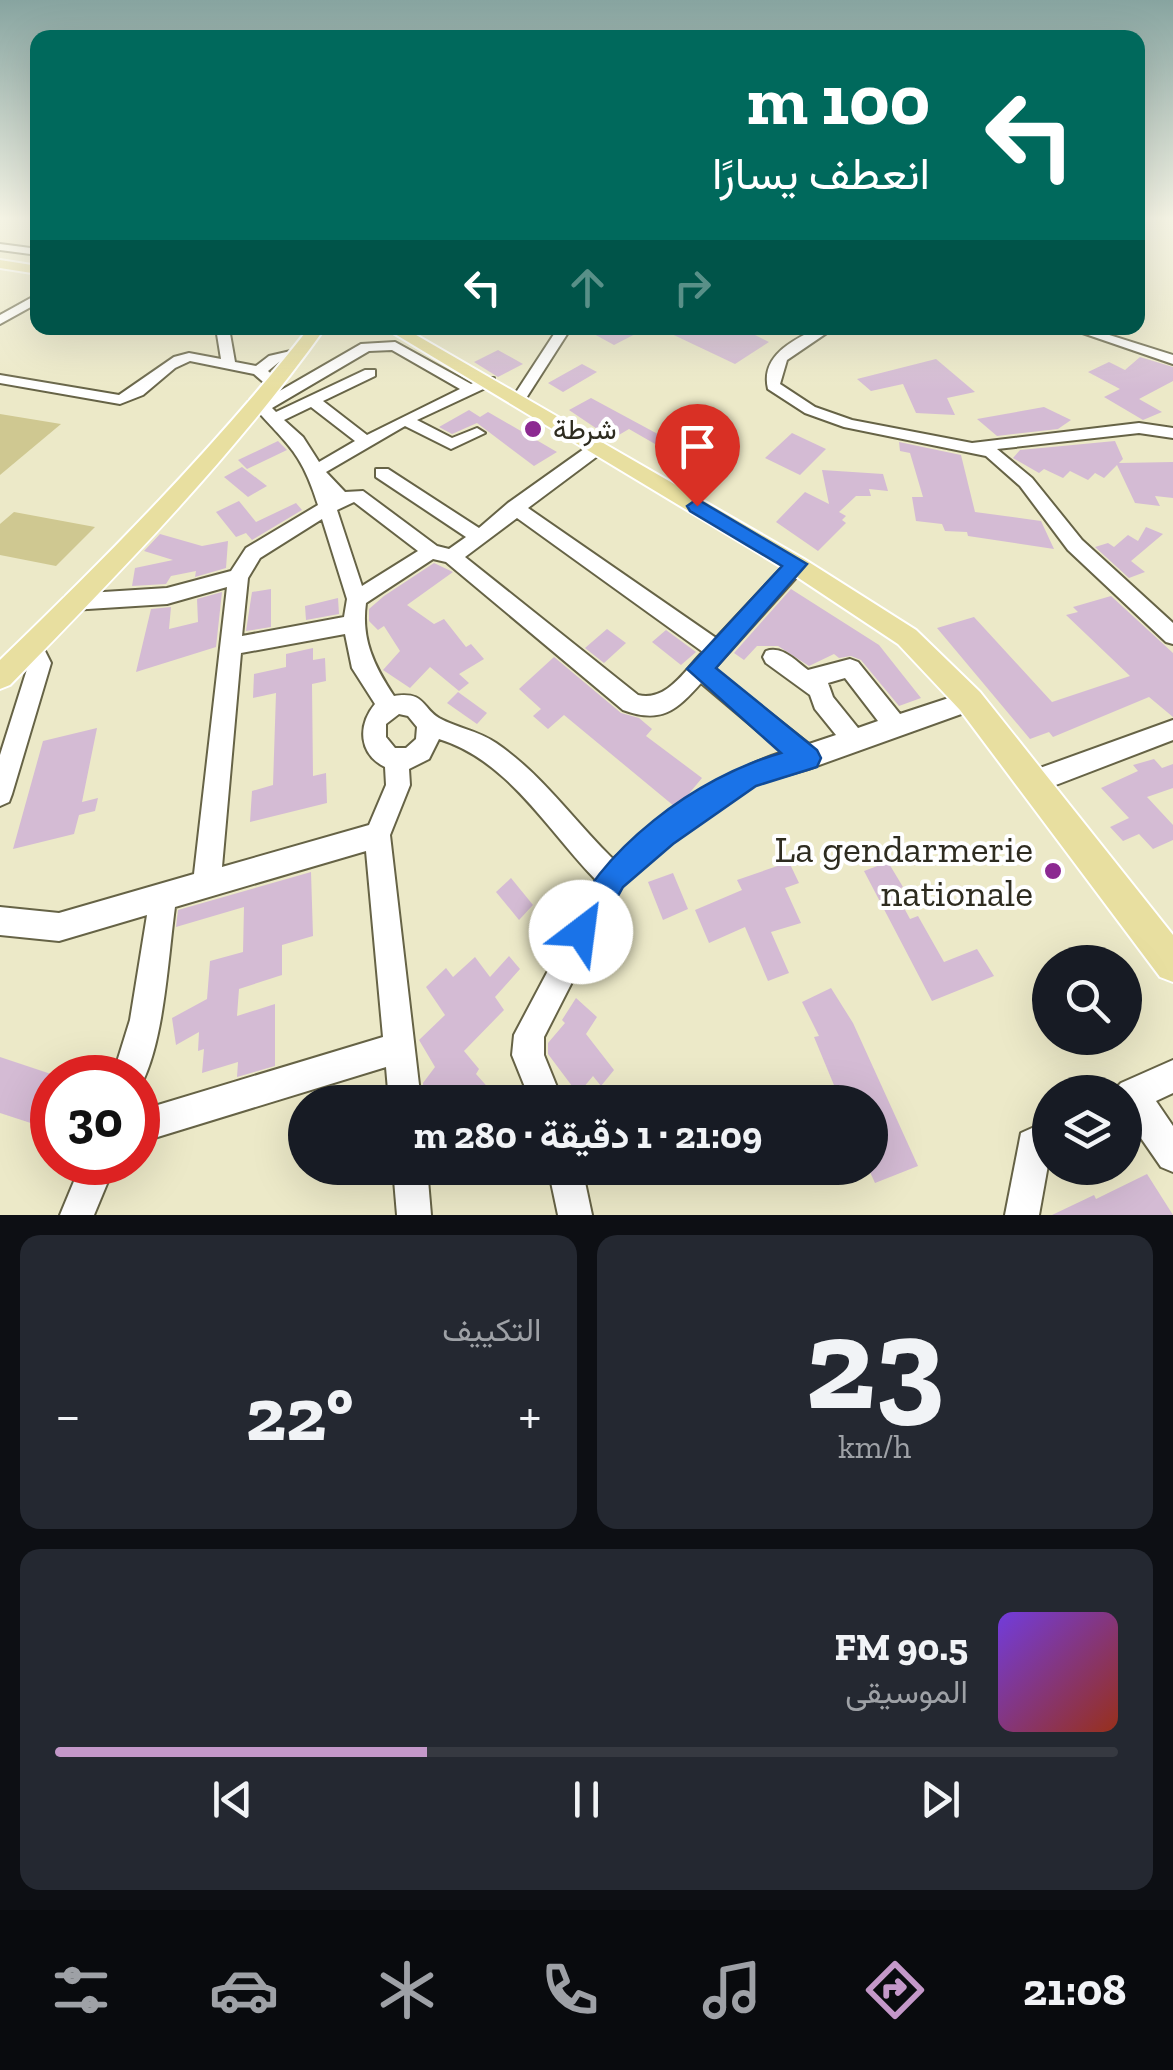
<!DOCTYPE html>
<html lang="ar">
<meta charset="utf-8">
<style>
body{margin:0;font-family:"Zilla Slab",Vazirmatn,serif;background:#242831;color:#f1f3f6;direction:rtl;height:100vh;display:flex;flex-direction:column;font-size:38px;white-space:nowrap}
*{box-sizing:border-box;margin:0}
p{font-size:32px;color:#9ea1a6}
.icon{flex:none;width:55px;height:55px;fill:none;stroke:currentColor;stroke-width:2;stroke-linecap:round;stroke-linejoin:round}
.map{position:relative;height:1215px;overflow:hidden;direction:ltr}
.panel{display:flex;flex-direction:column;gap:20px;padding:20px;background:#0d0f14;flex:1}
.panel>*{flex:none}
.hud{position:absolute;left:30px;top:30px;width:1115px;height:305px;border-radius:20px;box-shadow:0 10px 40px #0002;direction:rtl;background:#00695c;color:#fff;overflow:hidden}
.controls{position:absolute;left:1032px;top:945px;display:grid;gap:20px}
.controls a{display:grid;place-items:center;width:110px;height:110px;border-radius:50%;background:#171b24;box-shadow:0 10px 40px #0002;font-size:50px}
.speed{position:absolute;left:30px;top:1055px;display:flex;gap:20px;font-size:50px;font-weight:700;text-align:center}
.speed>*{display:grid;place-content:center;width:130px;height:130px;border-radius:50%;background:#171b24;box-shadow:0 10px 40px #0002;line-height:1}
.speed .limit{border:15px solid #d22;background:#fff;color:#111}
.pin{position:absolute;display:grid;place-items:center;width:85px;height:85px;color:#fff;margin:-102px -42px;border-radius:50% 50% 50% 0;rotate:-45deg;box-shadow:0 0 10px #0007}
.pin .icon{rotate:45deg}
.me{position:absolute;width:110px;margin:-55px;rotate:30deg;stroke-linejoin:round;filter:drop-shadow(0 0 8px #0008)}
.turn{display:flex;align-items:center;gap:35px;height:210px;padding:0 50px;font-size:45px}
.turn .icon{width:130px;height:130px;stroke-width:2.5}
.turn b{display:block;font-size:70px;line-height:85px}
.lanes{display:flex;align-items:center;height:95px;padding:0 50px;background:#0003;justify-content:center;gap:50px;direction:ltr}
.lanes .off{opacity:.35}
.big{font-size:75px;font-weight:700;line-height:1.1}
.panel .card{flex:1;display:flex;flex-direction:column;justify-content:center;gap:15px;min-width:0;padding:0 35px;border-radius:20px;background:#242831}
.panel .dial{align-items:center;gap:0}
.dial b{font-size:130px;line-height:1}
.song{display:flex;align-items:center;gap:30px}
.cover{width:120px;height:120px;border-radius:15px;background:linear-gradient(135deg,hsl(260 70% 55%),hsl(10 70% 35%))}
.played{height:10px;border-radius:5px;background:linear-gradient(90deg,#c498c9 35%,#363941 35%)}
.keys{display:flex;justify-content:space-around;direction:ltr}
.heat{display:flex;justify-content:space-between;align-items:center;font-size:55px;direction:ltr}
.panel .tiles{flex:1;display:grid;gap:20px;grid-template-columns:1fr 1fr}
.card:last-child{grid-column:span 2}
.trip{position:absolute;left:288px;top:1085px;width:600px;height:100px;border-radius:50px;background:#171b24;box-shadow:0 10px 40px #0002;font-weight:700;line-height:100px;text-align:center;direction:rtl}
.tabs{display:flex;height:160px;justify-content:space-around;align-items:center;background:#090b0e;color:#9ea1a6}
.tabs .icon{width:70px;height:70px}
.tabs .on{color:#c498c9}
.tabs b{font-size:45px;color:#f1f3f6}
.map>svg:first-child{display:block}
</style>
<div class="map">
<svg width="1173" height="1215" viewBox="0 0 1173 1215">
<rect width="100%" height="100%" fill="#ece9c8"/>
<!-- green -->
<g fill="#cfc891">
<polygon points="0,414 61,424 0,475"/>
<polygon points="14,512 95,527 56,566 0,555 0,524"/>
</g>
<!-- building -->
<g fill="#d4bbd4">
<polygon points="583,328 647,328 614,345"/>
<polygon points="659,328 741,328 769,342 735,364"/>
<polygon points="498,350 523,364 498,377 474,362"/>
<polygon points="1140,357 1173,367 1173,381 1139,399 1162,412 1143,420 1104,397 1120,389 1088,372 1109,362 1125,370"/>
<polygon points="936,359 975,392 947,398 955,415 916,413 903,384 871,391 857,379"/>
<polygon points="582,364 597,372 563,392 548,383"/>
<polygon points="591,398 667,439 662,448 629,429 612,439 569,410"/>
<polygon points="1044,407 1071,420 1058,429 997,436 977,419"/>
<polygon points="469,410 480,417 488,412 557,452 534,466 477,423 452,434 439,427"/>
<polygon points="792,433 826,449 800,475 765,458"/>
<polygon points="278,441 287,450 247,469 238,460"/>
<polygon points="1115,441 1123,459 1119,463 1173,462 1173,498 1155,496 1160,506 1135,503 1117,465 1104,478 1095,473 1088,480 1070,471 1063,478 1044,469 1039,473 1013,458 1020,450"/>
<polygon points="899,442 961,455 975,512 1041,521 1054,549 968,536 967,532 945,531 942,524 916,521 912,497 923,497 910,453 900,451"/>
<polygon points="242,467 267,486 248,497 224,477"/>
<polygon points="822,470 883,474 888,491 869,489 871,496 856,496 839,512 846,516 842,520 846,523 818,551 776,522 805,492 829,504"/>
<polygon points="239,501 256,522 296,503 302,510 252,540 246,533 236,537 216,512"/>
<polygon points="1146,527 1163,534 1131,561 1145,572 1129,578 1095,547 1108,543 1114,547 1128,535 1138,541"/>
<polygon points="160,534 202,546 228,541 226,568 195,577 196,571 171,576 166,584 132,586 135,568 173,560 144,551"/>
<polygon points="434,563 453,572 407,605 434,624 444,619 466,647 471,644 484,659 459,674 469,683 459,691 430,667 410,688 383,670 400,651 384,626 378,630 369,621 369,609 384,596"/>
<polygon points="271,589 271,627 246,631 252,592"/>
<polygon points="791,589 879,645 921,698 899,706 861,660 851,656 839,658 834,654 809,666 778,646 757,646 744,660 734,653"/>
<polygon points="222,592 216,647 136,672 151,609 171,607 169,629 198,622 197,599"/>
<polygon points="1111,596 1173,653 1173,717 1149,697 1053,737 1049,732 1030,739 937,628 974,617 1052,702 1130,676 1066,615 1078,612 1073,607"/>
<polygon points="338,598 339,614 306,620 305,606"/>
<polygon points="607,629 626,643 604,663 585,648"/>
<polygon points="666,630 696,652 681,665 652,642"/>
<polygon points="313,648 313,660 325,658 326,681 312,684 313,776 326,773 327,803 250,822 252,791 273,785 276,693 253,698 254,674 286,667 286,654"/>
<polygon points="554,657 621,713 639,718 652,729 646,736 702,778 687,796 674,806 564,715 548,729 533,716 541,709 519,689"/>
<polygon points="458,692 487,713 477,724 447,703"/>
<polygon points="97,728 82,802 98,798 95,811 79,815 74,834 13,849 43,741"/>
<polygon points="1154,759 1162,768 1173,764 1173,788 1147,797 1173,825 1173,840 1153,849 1139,834 1123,841 1110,827 1129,818 1101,788 1138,771 1133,765"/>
<polygon points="789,862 799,883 785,888 801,923 771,932 789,973 768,981 745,927 709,943 695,910 742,890 737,880"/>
<polygon points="888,862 903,887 895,891 910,919 918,916 944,962 977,949 994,976 932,1001 864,871"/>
<polygon points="311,872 313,936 282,945 282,975 239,989 237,1016 275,1004 275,1066 237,1077 238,1062 202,1073 204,1049 198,1051 199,1032 176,1045 172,1018 207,999 210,961 243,952 244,907 176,927 178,910"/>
<polygon points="673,873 688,909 663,920 648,882"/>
<polygon points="511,878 533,905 519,920 496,892"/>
<polygon points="509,956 520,969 495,997 504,1010 464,1051 479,1069 476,1074 501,1102 424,1102 423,1083 435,1067 419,1040 445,1015 426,987 446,968 453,977 475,957 490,977"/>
<polygon points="831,988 853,1023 918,1166 875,1183 870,1172 870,1102 841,1102 814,1037 819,1036 802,1002"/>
<polygon points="576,998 597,1017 586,1034 614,1070 601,1086 593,1076 578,1094 548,1054 548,1043 565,1023 562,1020"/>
<polygon points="0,1057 57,1076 44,1099 52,1102 52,1116 46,1128 0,1113"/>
<polygon points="1147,1174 1173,1215 1052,1215 1094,1195 1096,1199"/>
</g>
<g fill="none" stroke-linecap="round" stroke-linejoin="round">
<defs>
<g id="minor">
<polygon points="0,244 38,249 38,255 0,250"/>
<polygon points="38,294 38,303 0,324 0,315"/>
<polygon points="216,328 229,328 235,362 256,366 269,356 295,350 302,354 279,362 268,371 279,381 279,387 269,387 254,374 190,361 175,368 143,395 120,404 0,383 0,375 119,395 174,357 189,353 221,359"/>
<polygon points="558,328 571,328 523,403 513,403 511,400"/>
<path d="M818,328h16l-47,32 -7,24 35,23 37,13 120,23 167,-20 34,5v10l-34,-5 -142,16 35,29 50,62 91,83v21l-7,-2 -98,-92 -48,-64 -34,-30 -142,-29 -39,-14 -37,-24c-8,-33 25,-49 50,-61z"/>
<polygon points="1068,328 1087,328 1173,355 1173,364"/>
<path d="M395,342l76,42 13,-6h10v6l-77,36 35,18 25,-10 8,5 -34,16 -46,-23 -79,46 19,20 18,-1 74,55 12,3 17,-12 -90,-60v-8h12l91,59 29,-25 83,-59h12v8l-75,56 188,130 73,-78h14l2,5 -2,5 -89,99 95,75 27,-9 -21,-26 -5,-14 -44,-32 -3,-6 3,-6c16,-6 30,10 42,19l42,-11 8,3 42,52 70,-23 8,3 3,7 -3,7 -170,61 -52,15 -85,59 -50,43 -77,151v18l19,47h-32l-19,-47 2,-20 82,-155c-48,-49 -88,-120 -157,-141l-10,20 -20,10 1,16 -20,50 31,267h-32l-3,-35 -248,76v-32l245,-74 -17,-186 -191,56c-7,51 -11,141 -37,183v-12h-26l18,-58 17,-105 -88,26 -59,-6v-28l59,6 135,-39 33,-287 -60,17 -95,6 -7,-3 -3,-5 3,-5 7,-3 95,-6 64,-17 15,-23 72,-43c-18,-58 -33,-61 -69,-104l7,-4 8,3 97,-56zM392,350l68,39 -93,46 -44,-34 52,-25v-6h-10l-89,42 -4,-4 97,-57zM311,407l44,34 -36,21 -16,-25 -19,-17zM354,502l64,49 -56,35 -25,-76zM517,518l186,134c-18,18 -36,50 -65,43l-173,-138zM322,519l25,80 -3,18 -102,19 6,-58 12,-20zM433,559l13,3 177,148c38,14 53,1 78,-27l82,69c-64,21 -119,63 -170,107 -39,-38 -71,-85 -117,-116 -19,-13 -39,-15 -57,-25 -17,-10 -14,-27 -45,-22 -20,-30 -33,-57 -28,-93zM345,634l7,34 23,36c-18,22 -16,50 10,63l1,18 -17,40 -147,42 19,-214zM845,678l33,43 -20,7 -25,-31 -5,-14zM399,714l9,2 9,11 -1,12 -10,9h-11l-9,-11v-13z"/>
<polygon points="32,636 39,639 51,663 12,794 9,802 0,806 0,755 29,663 22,645 25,639"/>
<polygon points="1173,720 1173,740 1035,793 1026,789 1023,781 1026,773"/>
<polygon points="1173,1060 1173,1093 1156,1101 1173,1126 1173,1172 1161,1167 1125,1115 1125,1092 1112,1092 1121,1083"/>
<polygon points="1050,1120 1050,1154 1039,1215 1005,1215 1021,1133"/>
<polygon points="82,1162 116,1162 94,1215 60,1215"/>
<polygon points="393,1168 427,1168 431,1215 397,1215"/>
<polygon points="548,1168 582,1168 592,1215 558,1215"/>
</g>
<g id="major">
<polygon points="0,260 38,266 38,274 0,268"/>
<path d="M309,328h16c-92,129 -205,244 -315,357l-10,4v-29c109,-105 216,-214 309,-332z"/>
<polygon points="385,328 404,328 804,559 916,630 980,692 1173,935 1173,982 1160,977 960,710 898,644 788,571"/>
</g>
</defs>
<!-- minor casing -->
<use href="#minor" stroke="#666346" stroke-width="4"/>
<!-- major casing -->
<use href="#major" stroke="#fff" stroke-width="4"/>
<!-- minor -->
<use href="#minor" fill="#fff" fill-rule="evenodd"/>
<!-- major -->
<use href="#major" fill="#e8dfa0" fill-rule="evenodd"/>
</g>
<!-- sky -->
<linearGradient id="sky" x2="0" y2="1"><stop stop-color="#87a4a0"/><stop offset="0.56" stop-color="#f6f5e6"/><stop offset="1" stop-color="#f6f5e6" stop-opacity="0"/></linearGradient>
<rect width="1173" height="390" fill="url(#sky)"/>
<!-- route -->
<path fill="#1a73e8" stroke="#114b97" stroke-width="2.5" d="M697,499l110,65 -91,104 101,82 4,8 -4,9 -61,19 -83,58 -50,43 -31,56 -11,5 -11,-5 -5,-11c34,-83 131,-155 216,-179l-94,-84 95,-103 -92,-55 -3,-5z"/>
<!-- markers -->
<g fill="#8c2991" stroke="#fff" stroke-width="4">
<circle cx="533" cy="429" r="10"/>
<circle cx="1053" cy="871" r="10"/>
</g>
<g text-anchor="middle" stroke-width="8" stroke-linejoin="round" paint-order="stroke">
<!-- far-poi labels -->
<g font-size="28" fill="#2e2c20" stroke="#fff" text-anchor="start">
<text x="553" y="439">شرطة</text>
</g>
<!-- near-poi labels -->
<g font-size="38" fill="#2e2c20" stroke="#fff" text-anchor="end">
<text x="1033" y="862">La gendarmerie<tspan x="1033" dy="44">nationale</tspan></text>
</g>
</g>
</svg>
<div class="controls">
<a><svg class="icon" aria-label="search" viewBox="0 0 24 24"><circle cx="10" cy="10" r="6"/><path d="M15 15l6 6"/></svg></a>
<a><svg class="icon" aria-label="layers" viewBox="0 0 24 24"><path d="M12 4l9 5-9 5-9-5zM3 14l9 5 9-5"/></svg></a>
</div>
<div class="speed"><div class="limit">30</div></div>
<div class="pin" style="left:697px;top:506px;background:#d93025"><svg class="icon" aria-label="arrive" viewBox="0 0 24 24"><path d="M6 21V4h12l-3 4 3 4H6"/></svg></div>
<svg class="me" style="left:581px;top:932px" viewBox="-20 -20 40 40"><circle r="19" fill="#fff"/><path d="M0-13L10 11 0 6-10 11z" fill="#1a73e8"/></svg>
<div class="trip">21:09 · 1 دقيقة · 280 m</div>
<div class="hud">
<div class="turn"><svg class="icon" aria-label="left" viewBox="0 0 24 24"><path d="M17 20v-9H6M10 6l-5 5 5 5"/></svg><div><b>100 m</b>انعطف يسارًا</div></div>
<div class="lanes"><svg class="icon" aria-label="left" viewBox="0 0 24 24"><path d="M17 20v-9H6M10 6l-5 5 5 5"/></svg><svg class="icon off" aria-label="ahead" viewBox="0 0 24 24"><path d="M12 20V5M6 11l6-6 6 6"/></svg><svg class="icon off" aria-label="right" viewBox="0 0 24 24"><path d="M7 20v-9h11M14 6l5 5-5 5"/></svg></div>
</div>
</div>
<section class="panel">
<div class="tiles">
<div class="card dial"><b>23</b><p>km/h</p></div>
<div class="card"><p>التكييف</p>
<div class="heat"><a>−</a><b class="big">22°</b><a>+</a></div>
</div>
<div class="card">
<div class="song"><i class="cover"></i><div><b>90.5 FM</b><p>الموسيقى</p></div></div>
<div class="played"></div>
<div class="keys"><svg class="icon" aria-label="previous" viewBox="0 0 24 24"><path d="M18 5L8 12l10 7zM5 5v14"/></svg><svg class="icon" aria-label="pause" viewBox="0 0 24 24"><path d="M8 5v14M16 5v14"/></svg><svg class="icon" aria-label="next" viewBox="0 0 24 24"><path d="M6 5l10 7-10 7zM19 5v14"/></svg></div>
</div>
</div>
</section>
<nav class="tabs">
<b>21:08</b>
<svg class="icon on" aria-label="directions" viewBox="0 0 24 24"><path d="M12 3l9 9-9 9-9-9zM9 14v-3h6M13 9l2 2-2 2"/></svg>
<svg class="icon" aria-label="music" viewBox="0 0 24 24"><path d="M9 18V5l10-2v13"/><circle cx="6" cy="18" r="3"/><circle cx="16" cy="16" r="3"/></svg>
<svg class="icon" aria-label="phone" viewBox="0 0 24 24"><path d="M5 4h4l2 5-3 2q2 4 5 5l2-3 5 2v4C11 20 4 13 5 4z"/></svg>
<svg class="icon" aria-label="climate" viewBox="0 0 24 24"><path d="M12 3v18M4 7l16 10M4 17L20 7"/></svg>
<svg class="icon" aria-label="car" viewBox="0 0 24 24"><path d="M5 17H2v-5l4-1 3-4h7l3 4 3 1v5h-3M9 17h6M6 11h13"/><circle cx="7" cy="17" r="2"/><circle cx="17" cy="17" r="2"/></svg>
<svg class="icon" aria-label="filters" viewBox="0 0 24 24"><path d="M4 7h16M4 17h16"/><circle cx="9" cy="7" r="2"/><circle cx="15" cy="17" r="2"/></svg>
</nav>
